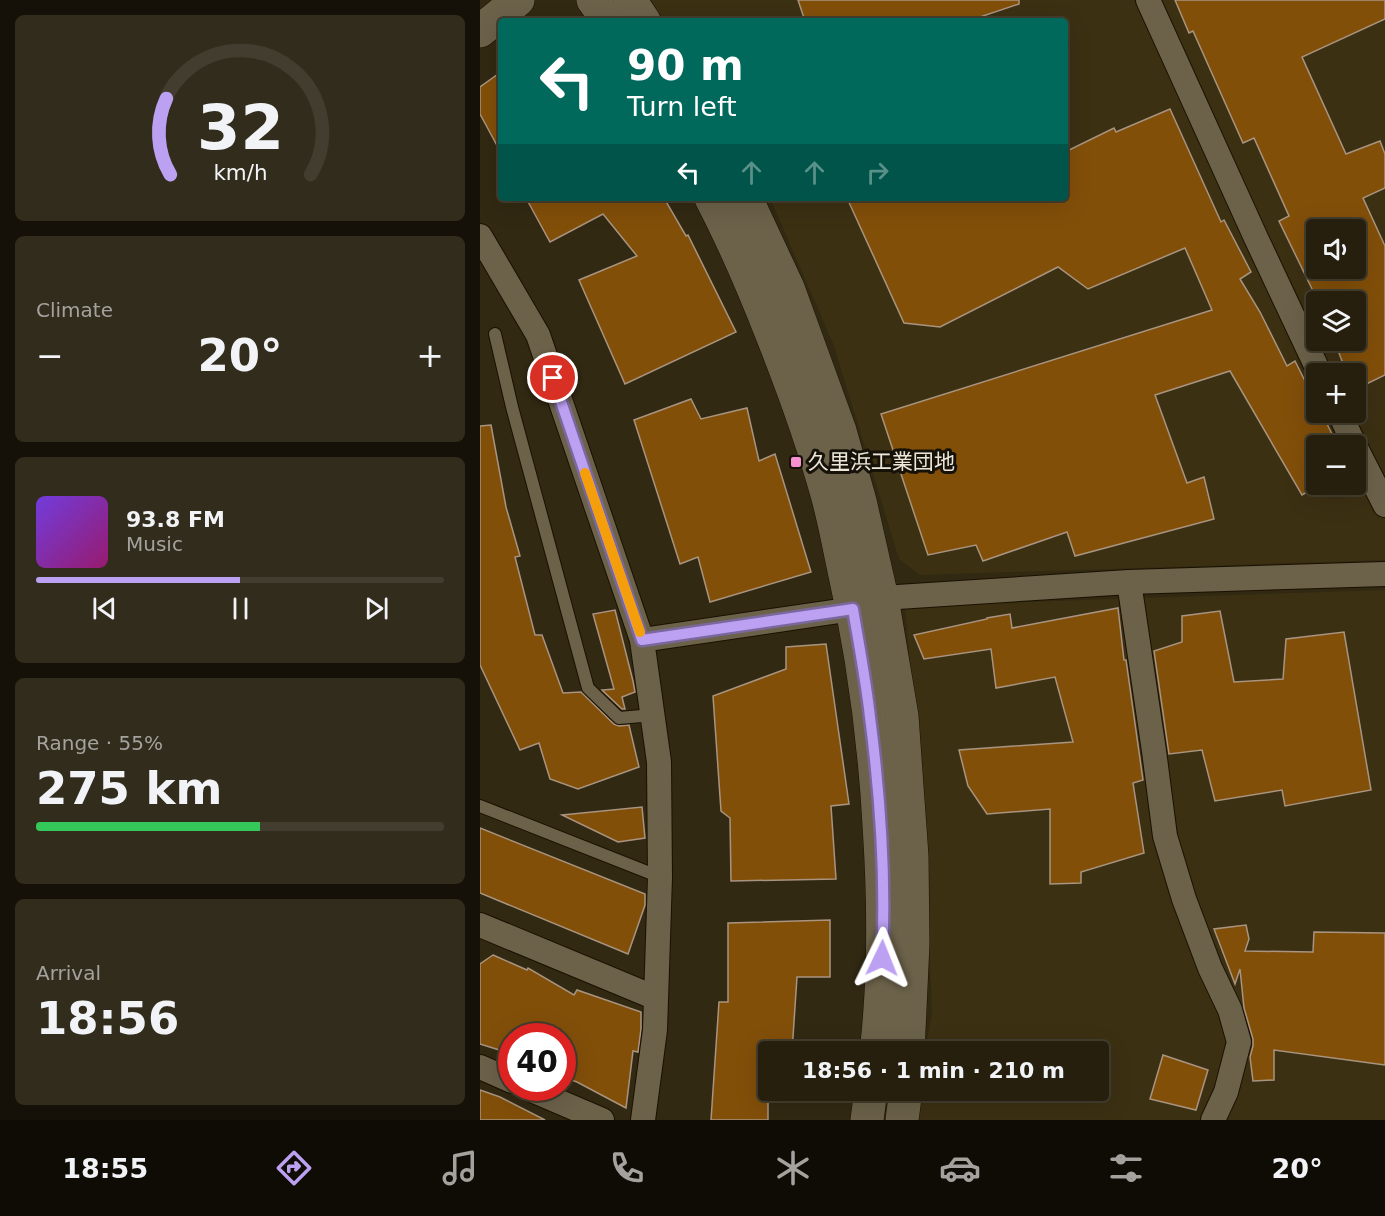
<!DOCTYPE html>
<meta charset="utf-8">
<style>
body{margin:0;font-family:"DejaVu Sans","Noto Sans JP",sans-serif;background:#322c1c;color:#f1f3f6;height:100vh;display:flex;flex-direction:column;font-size:22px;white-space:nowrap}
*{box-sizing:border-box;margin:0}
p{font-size:20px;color:#a4a29e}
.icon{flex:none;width:33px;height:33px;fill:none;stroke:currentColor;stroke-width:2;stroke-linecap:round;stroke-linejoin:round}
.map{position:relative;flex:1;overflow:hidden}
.panel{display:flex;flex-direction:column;gap:15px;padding:15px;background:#151108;width:480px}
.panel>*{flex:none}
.hud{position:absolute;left:18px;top:18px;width:570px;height:183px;border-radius:6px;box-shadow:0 6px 24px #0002,0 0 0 2px #423d2e;background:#00695c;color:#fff;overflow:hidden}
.tools{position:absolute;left:826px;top:219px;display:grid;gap:12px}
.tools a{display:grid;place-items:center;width:60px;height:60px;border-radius:6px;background:#261f0e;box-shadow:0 6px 24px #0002,0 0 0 2px #423d2e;font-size:30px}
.speed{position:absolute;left:18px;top:1023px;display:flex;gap:12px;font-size:30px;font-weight:700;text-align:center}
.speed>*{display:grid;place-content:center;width:78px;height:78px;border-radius:50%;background:#261f0e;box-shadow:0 6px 24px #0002,0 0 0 2px #423d2e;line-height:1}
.speed .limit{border:9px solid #d22;background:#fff;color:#111}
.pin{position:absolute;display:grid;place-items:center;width:51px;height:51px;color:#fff;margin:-26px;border:3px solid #fff;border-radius:50%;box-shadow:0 2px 6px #0007}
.me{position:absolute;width:66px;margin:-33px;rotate:2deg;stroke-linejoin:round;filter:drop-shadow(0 0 4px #0008)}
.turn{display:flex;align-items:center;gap:21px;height:126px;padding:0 30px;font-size:27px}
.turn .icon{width:78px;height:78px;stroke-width:2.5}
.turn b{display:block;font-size:42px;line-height:51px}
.lanes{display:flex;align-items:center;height:57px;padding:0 30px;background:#0003;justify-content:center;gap:30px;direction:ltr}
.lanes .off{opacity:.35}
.big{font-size:45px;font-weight:700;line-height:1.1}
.panel .tile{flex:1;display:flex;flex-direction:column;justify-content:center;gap:9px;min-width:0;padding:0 21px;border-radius:9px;background:#322c1c}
.panel .dial{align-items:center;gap:0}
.dial svg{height:156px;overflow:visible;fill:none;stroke:#423d2e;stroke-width:7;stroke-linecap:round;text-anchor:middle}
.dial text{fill:#f1f3f6;stroke:none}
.song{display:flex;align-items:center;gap:18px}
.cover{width:72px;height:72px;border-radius:9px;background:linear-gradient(135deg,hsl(260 70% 55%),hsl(320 70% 35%))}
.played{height:6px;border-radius:3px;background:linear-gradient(90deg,#bca0f2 50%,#423d2e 50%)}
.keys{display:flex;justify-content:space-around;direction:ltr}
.heat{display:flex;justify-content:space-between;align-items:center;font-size:33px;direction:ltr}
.charge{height:9px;border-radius:4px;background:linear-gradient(90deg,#34c759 55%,#423d2e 0)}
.trip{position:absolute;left:278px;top:1041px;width:351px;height:60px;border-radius:6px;background:#261f0e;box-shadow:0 6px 24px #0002,0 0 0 2px #423d2e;font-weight:700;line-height:60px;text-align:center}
.tab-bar{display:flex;height:96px;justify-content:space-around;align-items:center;background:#0f0c06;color:#a4a29e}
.tab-bar .icon{width:42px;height:42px}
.tab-bar .current{color:#bca0f2}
.tab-bar b{font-size:27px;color:#f1f3f6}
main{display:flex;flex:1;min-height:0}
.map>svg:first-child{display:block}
</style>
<main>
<section class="panel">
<div class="tile dial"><svg viewBox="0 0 100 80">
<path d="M14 69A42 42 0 1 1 86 69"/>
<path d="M14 69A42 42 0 0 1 12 30" stroke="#bca0f2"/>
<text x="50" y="56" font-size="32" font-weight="700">32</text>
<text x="50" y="72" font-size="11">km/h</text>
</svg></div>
<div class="tile"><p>Climate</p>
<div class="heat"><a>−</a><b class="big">20°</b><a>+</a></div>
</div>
<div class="tile">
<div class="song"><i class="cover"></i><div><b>93.8 FM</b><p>Music</p></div></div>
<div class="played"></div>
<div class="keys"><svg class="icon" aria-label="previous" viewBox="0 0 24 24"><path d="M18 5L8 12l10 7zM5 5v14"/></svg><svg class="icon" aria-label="pause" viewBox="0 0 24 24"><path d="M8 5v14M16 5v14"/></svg><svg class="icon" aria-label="next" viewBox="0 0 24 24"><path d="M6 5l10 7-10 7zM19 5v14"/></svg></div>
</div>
<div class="tile"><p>Range · 55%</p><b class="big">275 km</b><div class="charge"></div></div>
<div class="tile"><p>Arrival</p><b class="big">18:56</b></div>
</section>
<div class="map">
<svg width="905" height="1120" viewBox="0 0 905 1120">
<rect width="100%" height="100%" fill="#322913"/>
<!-- built -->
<g fill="#3c3013" fill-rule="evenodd">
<path d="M171,0h734v560l-465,15 -21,-16 -65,-213 -64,-148h295v-177h-400zM837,230h39v38h-39zM837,302h39v38h-39zM837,374h39v38h-39zM837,446h39v38h-39z"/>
<polygon points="905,590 905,1120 432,1120 438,1091 618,1090 618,1052 445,1051 452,1013 445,837 425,606"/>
</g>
<!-- building -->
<g fill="#824f09" stroke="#a89480" stroke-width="1.5" fill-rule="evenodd">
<polygon points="318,0 539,0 539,4 488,21 325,21"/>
<path d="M695,0h210v19l-83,38 44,97 34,-13 5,13v34l-22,10 22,48v129l-29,14v-15h-9l-13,-34h22v-38h-39v1l-4,-9 1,-1 -35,-72 10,-5 -35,-78 -11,5 -50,-112 -4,2zM837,230h39v38h-39z"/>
<polygon points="21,72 21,153 0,114 0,87"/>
<polygon points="690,109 741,222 744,220 771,272 760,279 780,312 807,366 815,361 837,405 837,412 841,412 858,446 837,446 837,484 841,484 822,495 750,371 675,395 707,483 724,477 734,519 595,556 587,532 503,561 496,545 448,555 401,414 732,310 705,248 608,289 578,267 460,327 424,323 367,198 585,198 585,152 634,128 636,132"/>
<polygon points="46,198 184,198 206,236 208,235 256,332 145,384 99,280 157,256 123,214 70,242"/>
<polygon points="211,399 221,419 267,408 279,461 295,454 331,572 230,602 218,557 200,564 154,420"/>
<polygon points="11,425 26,507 40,556 35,557 55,635 62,635 83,693 101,692 134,724 139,726 149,725 159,767 98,789 70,779 59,743 40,750 0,665 0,426"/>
<polygon points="638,608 644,660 646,660 663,780 653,783 664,853 601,872 601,883 570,884 570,809 507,814 488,786 479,750 593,742 575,677 516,688 511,649 444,659 434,635 507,619 507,618 530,614 532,628"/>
<polygon points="135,610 153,681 155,692 142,697 145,709 142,709 122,690 134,689 113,614"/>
<polygon points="740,611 754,682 803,679 806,639 864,632 891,790 805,806 802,790 735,801 722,750 689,754 674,651 702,642 702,616"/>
<polygon points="346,644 369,804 351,806 356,879 251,881 250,818 241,811 233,696 306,669 306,647"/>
<polygon points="162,807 165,838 138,842 82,815"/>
<polygon points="0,828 165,894 165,905 148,954 0,893"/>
<polygon points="350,920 350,977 317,977 312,1052 288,1052 288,1120 231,1120 239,1002 248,1002 248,923"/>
<polygon points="766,925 769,939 765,951 833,952 834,932 905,933 905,1065 794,1050 794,1080 773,1081 770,1057 773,1046 773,1039 764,1008 760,969 755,984 734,929"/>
<polygon points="13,955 47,970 48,968 94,995 97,990 161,1012 161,1029 158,1052 153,1051 146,1108 97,1082 82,1077 82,1036 32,1036 32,1054 0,1044 0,964"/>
<polygon points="683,1055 728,1070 716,1110 670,1099"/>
<polygon points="0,1090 20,1097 65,1120 0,1120"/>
</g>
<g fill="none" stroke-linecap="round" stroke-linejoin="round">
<defs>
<g id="lane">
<polyline points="15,334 32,407 108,688 139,718 173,715"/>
<polyline points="0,806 180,877"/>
</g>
<g id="street">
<polyline points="668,0 776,238 840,374"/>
<polyline points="0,236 58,335 162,640"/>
<polyline points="859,412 875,446"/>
<polyline points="876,448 905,505"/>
<polyline points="649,582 674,751 685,836 704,899 730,968 750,1010 759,1042 746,1092 733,1120"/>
<polyline points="0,925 176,998"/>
<polyline points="0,1067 32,1081"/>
<polyline points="47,1088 122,1120"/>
<polyline points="163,1120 175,1030 180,877 179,762 162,640 373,609 402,598 649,582 905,574"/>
</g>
<g id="secondary">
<polyline points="113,0 128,21"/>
<polyline points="150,0 164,21"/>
<polyline points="0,31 38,0"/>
<path d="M231,198c23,44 43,91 61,137 21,53 41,108 56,163 5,19 9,38 13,58 20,88 33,178 38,269 5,75 6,152 -3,227"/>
<polyline points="266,198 308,288 360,431 380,501 402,598 422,716 432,856 433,944 428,1052"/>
<polyline points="387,1120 391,1090"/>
<polyline points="422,1120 426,1090"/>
</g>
</defs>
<!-- lane casing -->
<use href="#lane" stroke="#1a1100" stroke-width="14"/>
<!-- street casing -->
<use href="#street" stroke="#1a1100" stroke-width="26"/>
<!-- secondary casing -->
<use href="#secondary" stroke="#1a1100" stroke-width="34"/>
<!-- lane -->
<use href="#lane" stroke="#6c624a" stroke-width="12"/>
<!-- street -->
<use href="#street" stroke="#6c624a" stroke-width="24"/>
<!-- secondary -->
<use href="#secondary" stroke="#6c624a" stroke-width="33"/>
</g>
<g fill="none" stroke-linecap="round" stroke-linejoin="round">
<defs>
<path id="route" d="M73,378l89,262 211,-31c6,36 13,72 17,108 10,77 16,164 12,241"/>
</defs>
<!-- route casing -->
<use href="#route" stroke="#7a689d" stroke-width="15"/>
<!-- route -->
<use href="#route" stroke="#bca0f2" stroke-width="10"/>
<!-- slow -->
<polyline stroke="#f59e0b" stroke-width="10" points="105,473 160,632"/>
</g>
<!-- markers -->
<rect fill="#f690cf" stroke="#161209" stroke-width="2" x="310" y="456" width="12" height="12" rx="3"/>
<g text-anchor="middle" stroke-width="6" stroke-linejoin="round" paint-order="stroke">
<!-- poi labels -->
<g font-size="21" fill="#ede7da" stroke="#161209" text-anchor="start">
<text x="328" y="469">久里浜工業団地</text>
</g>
</g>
</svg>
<div class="tools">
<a><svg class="icon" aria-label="sound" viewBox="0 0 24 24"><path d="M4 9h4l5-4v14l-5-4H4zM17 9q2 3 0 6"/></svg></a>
<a><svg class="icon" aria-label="layers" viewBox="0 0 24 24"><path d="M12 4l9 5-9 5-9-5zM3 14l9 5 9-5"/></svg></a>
<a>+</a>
<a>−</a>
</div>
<div class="speed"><div class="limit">40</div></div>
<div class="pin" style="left:73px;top:378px;background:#d93025"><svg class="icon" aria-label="arrive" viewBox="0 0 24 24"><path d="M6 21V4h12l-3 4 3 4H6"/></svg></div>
<svg class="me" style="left:402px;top:958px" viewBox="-20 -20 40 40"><path d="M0-17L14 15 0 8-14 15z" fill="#bca0f2" stroke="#fff" stroke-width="4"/></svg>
<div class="trip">18:56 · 1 min · 210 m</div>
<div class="hud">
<div class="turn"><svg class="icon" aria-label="left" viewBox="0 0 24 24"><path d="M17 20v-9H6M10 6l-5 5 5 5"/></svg><div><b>90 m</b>Turn left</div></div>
<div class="lanes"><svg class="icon" aria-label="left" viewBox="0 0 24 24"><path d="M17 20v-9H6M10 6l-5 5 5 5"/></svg><svg class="icon off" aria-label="ahead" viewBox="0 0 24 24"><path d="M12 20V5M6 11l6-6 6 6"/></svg><svg class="icon off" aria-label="ahead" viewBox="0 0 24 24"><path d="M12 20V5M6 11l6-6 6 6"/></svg><svg class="icon off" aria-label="right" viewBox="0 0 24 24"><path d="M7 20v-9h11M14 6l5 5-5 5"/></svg></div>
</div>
</div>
</main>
<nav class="tab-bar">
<b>18:55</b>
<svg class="icon current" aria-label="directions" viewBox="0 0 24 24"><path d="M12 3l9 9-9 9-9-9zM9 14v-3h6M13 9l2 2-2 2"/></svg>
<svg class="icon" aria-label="music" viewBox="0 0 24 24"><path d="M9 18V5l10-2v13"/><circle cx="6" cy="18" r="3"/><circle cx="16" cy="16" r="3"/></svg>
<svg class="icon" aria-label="phone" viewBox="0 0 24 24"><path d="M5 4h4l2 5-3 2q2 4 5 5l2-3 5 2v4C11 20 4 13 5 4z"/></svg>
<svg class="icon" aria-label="climate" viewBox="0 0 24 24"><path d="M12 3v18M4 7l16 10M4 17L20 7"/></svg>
<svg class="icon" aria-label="car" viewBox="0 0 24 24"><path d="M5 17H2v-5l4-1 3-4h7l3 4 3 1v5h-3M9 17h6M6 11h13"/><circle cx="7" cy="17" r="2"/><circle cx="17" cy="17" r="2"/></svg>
<svg class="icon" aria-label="filters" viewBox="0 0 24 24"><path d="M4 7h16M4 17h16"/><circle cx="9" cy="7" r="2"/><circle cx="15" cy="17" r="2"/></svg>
<b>20°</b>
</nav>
